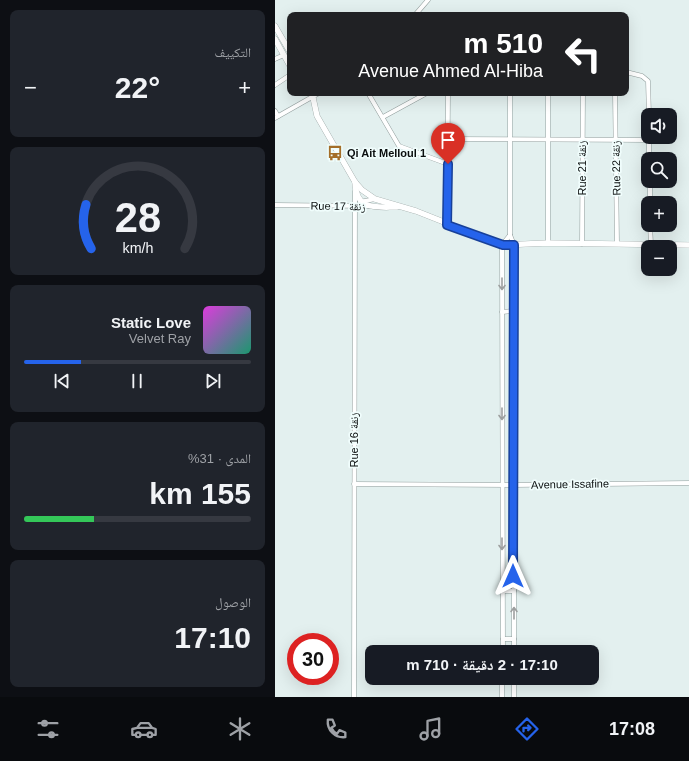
<!DOCTYPE html>
<html lang="ar">
<meta charset="utf-8">
<style>
body{margin:0;font-family:Helvetica,"Noto Naskh Arabic",sans-serif;background:#20242c;color:#f1f3f6;direction:rtl;height:100vh;display:flex;flex-direction:column;font-size:15px;white-space:nowrap}
*{box-sizing:border-box;margin:0}
p{font-size:13px;color:#9ea1a6}
.icon{flex:none;width:22px;height:22px;fill:none;stroke:currentColor;stroke-width:2;stroke-linecap:round;stroke-linejoin:round}
.map{position:relative;flex:1;overflow:hidden;direction:ltr}
.side{display:flex;flex-direction:column;gap:10px;padding:10px;background:#0d0f14;width:275px}
.side>*{flex:none}
.top-card{position:absolute;left:12px;top:12px;width:342px;height:84px;border-radius:8px;box-shadow:0 4px 16px #0002;direction:rtl;background:#202124;color:#fff;overflow:hidden}
.tools{position:absolute;left:366px;top:108px;display:grid;gap:8px}
.tools a{display:grid;place-items:center;width:36px;height:36px;border-radius:8px;background:#171b24;box-shadow:0 4px 16px #0002;font-size:20px}
.speed{position:absolute;left:12px;top:633px;display:flex;gap:8px;font-size:20px;font-weight:700;text-align:center}
.speed>*{display:grid;place-content:center;width:52px;height:52px;border-radius:50%;background:#171b24;box-shadow:0 4px 16px #0002;line-height:1}
.speed .limit{border:6px solid #d22;background:#fff;color:#111}
.pin{position:absolute;display:grid;place-items:center;width:34px;height:34px;color:#fff;margin:-41px -17px;border-radius:50% 50% 50% 0;rotate:-45deg;box-shadow:0 0 4px #0007}
.pin .icon{rotate:45deg}
.me{position:absolute;width:44px;margin:-22px;rotate:0deg;stroke-linejoin:round;filter:drop-shadow(0 0 3px #0008)}
.turn{display:flex;align-items:center;gap:14px;height:84px;padding:0 20px;font-size:18px}
.turn .icon{width:52px;height:52px;stroke-width:2.5}
.turn b{display:block;font-size:28px;line-height:34px}
.big{font-size:30px;font-weight:700;line-height:1.1}
.side .tile{flex:1;display:flex;flex-direction:column;justify-content:center;gap:6px;min-width:0;padding:0 14px;border-radius:8px;background:#20242c}
.side .dial{align-items:center;gap:0}
.dial svg{height:104px;overflow:visible;fill:none;stroke:#363941;stroke-width:7;stroke-linecap:round;text-anchor:middle}
.dial text{fill:#f1f3f6;stroke:none}
.song{display:flex;align-items:center;gap:12px}
.cover{width:48px;height:48px;border-radius:6px;background:linear-gradient(135deg,hsl(300 70% 55%),hsl(160 70% 35%))}
.played{height:4px;border-radius:2px;background:linear-gradient(90deg,#2563eb 25%,#363941 25%)}
.keys{display:flex;justify-content:space-around;direction:ltr}
.heat{display:flex;justify-content:space-between;align-items:center;font-size:22px;direction:ltr}
.charge{height:6px;border-radius:3px;background:linear-gradient(90deg,#34c759 31%,#363941 0)}
.trip{position:absolute;left:90px;top:645px;width:234px;height:40px;border-radius:8px;background:#171b24;box-shadow:0 4px 16px #0002;font-weight:700;line-height:40px;text-align:center;direction:rtl}
.tabs{display:flex;height:64px;justify-content:space-around;align-items:center;background:#090b0e;color:#9ea1a6}
.tabs .icon{width:28px;height:28px}
.tabs .current{color:#2563eb}
.tabs b{font-size:18px;color:#f1f3f6}
main{display:flex;flex:1;min-height:0}
.map>svg:first-child{display:block}
</style>
<main>
<div class="map">
<svg width="414" height="697" viewBox="0 0 414 697">
<rect width="100%" height="100%" fill="#e3f0ef"/>
<g fill="none" stroke-linecap="round" stroke-linejoin="round">
<defs>
<g id="street">
<polyline points="140,15 153,0"/>
<polyline points="0,59 9,55"/>
<polyline points="351,72 367,76 373,81 374,115"/>
<polyline points="0,85 15,75"/>
<polyline points="93,93 124,146 173,164"/>
<polyline points="235,93 235,235 239,245 239,652"/>
<polyline points="340,93 342,244"/>
<polyline points="0,111 3,116"/>
<polyline points="108,117 152,93"/>
<polyline points="0,118 44,93"/>
<polyline points="374,137 374,159"/>
<polyline points="173,139 374,140"/>
<polyline points="375,181 375,203"/>
<polyline points="85,202 100,199"/>
<polyline points="0,205 94,206"/>
<polyline points="172,225 173,93"/>
<polyline points="375,225 376,244"/>
<polyline points="273,243 273,93"/>
<polyline points="307,244 308,93"/>
<polyline points="227,312 238,311"/>
<polyline points="79,484 238,485 414,483"/>
<polyline points="227,591 239,591"/>
<polyline points="228,639 239,639"/>
<polyline points="228,652 227,245 235,235"/>
<polyline points="79,697 80,191"/>
<polyline points="227,697 227,678"/>
<polyline points="239,697 239,678"/>
</g>
<g id="secondary">
<polyline points="0,26 15,52"/>
<polyline points="0,39 15,66"/>
<polyline points="37,93 42,116 80,182 87,190 100,199 141,211 227,245 273,243 414,245"/>
<path d="M80,182c1,29 20,25 42,25"/>
</g>
</defs>
<!-- street casing -->
<use href="#street" stroke="#929e9d" stroke-width="5"/>
<!-- secondary casing -->
<use href="#secondary" stroke="#929e9d" stroke-width="6"/>
<!-- street -->
<use href="#street" stroke="#fff" stroke-width="4"/>
<!-- secondary -->
<use href="#secondary" stroke="#fff" stroke-width="5.5"/>
</g>
<!-- one-way arrows -->
<defs><path id="oneway-shaft" d="M-6 0H5M1.5-3L5.5 0L1.5 3" fill="none" stroke-width="1.6" stroke-linecap="round" stroke-linejoin="round"/></defs>
<g stroke="#9d9f9f">
<use href="#oneway-shaft" transform="translate(227 284) rotate(90)"/>
<use href="#oneway-shaft" transform="translate(227 414) rotate(90)"/>
<use href="#oneway-shaft" transform="translate(227 544) rotate(90)"/>
<use href="#oneway-shaft" transform="translate(239 613) rotate(-90)"/>
</g>
<g fill="none" stroke-linecap="round" stroke-linejoin="round">
<defs>
<polyline id="route" points="173,164 172,225 228,245 239,245 238,576"/>
</defs>
<!-- route casing -->
<use href="#route" stroke="#184099" stroke-width="10"/>
<!-- route -->
<use href="#route" stroke="#2563eb" stroke-width="7"/>
</g>
<!-- icons -->
<defs>
<symbol id="bus-bare" viewBox="-9 -9 18 18"><path d="M-5-6H5V4H4V6H2V4H-2V6H-4V4H-5ZM-3.5-4V0h7V-4ZM-3.5 1.2v1.5H-2V1.2ZM2 1.2v1.5H3.5V1.2Z" fill="#a46e29" stroke="#f0fdfc" stroke-width="2.5" paint-order="stroke"/></symbol>
</defs>
<g fill-rule="evenodd">
<use href="#bus-bare" x="49" y="142" width="22" height="22"/>
</g>
<g text-anchor="middle" stroke-width="3.5" stroke-linejoin="round" paint-order="stroke">
<!-- poi labels -->
<g font-size="11" font-weight="bold" fill="#0a0e0e" stroke="#f0fdfc" text-anchor="start">
<text x="72" y="157">Qi Ait Melloul 1</text>
</g>
<!-- street labels -->
<g font-size="11" fill="#0a0e0e" stroke="#f0fdfc">
<text transform="translate(307 168) rotate(-90)" y="4">Rue 21 زنقة</text>
<text transform="translate(341 168) rotate(-91)" y="4">Rue 22 زنقة</text>
<text transform="translate(63 206) rotate(1)" y="4">Rue 17 زنقة</text>
<text transform="translate(79 440) rotate(-90)" y="4">Rue 16 زنقة</text>
<text transform="translate(295 484) rotate(-1)" y="4">Avenue Issafine</text>
</g>
</g>
</svg>
<div class="tools">
<a><svg class="icon" aria-label="sound" viewBox="0 0 24 24"><path d="M4 9h4l5-4v14l-5-4H4zM17 9q2 3 0 6"/></svg></a>
<a><svg class="icon" aria-label="search" viewBox="0 0 24 24"><circle cx="10" cy="10" r="6"/><path d="M15 15l6 6"/></svg></a>
<a>+</a>
<a>−</a>
</div>
<div class="speed"><div class="limit">30</div></div>
<div class="pin" style="left:173px;top:164px;background:#d93025"><svg class="icon" aria-label="arrive" viewBox="0 0 24 24"><path d="M6 21V4h12l-3 4 3 4H6"/></svg></div>
<svg class="me" style="left:238px;top:576px" viewBox="-20 -20 40 40"><path d="M0-17L14 15 0 8-14 15z" fill="#2563eb" stroke="#fff" stroke-width="4"/></svg>
<div class="trip">17:10 · 2 دقيقة · 710 m</div>
<div class="top-card">
<div class="turn"><svg class="icon" aria-label="left" viewBox="0 0 24 24"><path d="M17 20v-9H6M10 6l-5 5 5 5"/></svg><div><b>510 m</b>Avenue Ahmed Al-Hiba</div></div>
</div>
</div>
<section class="side">
<div class="tile"><p>التكييف</p>
<div class="heat"><a>−</a><b class="big">22°</b><a>+</a></div>
</div>
<div class="tile dial"><svg viewBox="0 0 100 80">
<path d="M14 69A42 42 0 1 1 86 69"/>
<path d="M14 69A42 42 0 0 1 10 35" stroke="#2563eb"/>
<text x="50" y="56" font-size="32" font-weight="700">28</text>
<text x="50" y="72" font-size="11">km/h</text>
</svg></div>
<div class="tile">
<div class="song"><i class="cover"></i><div><b>Static Love</b><p>Velvet Ray</p></div></div>
<div class="played"></div>
<div class="keys"><svg class="icon" aria-label="previous" viewBox="0 0 24 24"><path d="M18 5L8 12l10 7zM5 5v14"/></svg><svg class="icon" aria-label="pause" viewBox="0 0 24 24"><path d="M8 5v14M16 5v14"/></svg><svg class="icon" aria-label="next" viewBox="0 0 24 24"><path d="M6 5l10 7-10 7zM19 5v14"/></svg></div>
</div>
<div class="tile"><p>المدى · 31%</p><b class="big">155 km</b><div class="charge"></div></div>
<div class="tile"><p>الوصول</p><b class="big">17:10</b></div>
</section>
</main>
<nav class="tabs">
<b>17:08</b>
<svg class="icon current" aria-label="directions" viewBox="0 0 24 24"><path d="M12 3l9 9-9 9-9-9zM9 14v-3h6M13 9l2 2-2 2"/></svg>
<svg class="icon" aria-label="music" viewBox="0 0 24 24"><path d="M9 18V5l10-2v13"/><circle cx="6" cy="18" r="3"/><circle cx="16" cy="16" r="3"/></svg>
<svg class="icon" aria-label="phone" viewBox="0 0 24 24"><path d="M5 4h4l2 5-3 2q2 4 5 5l2-3 5 2v4C11 20 4 13 5 4z"/></svg>
<svg class="icon" aria-label="climate" viewBox="0 0 24 24"><path d="M12 3v18M4 7l16 10M4 17L20 7"/></svg>
<svg class="icon" aria-label="car" viewBox="0 0 24 24"><path d="M5 17H2v-5l4-1 3-4h7l3 4 3 1v5h-3M9 17h6M6 11h13"/><circle cx="7" cy="17" r="2"/><circle cx="17" cy="17" r="2"/></svg>
<svg class="icon" aria-label="filters" viewBox="0 0 24 24"><path d="M4 7h16M4 17h16"/><circle cx="9" cy="7" r="2"/><circle cx="15" cy="17" r="2"/></svg>
</nav>
